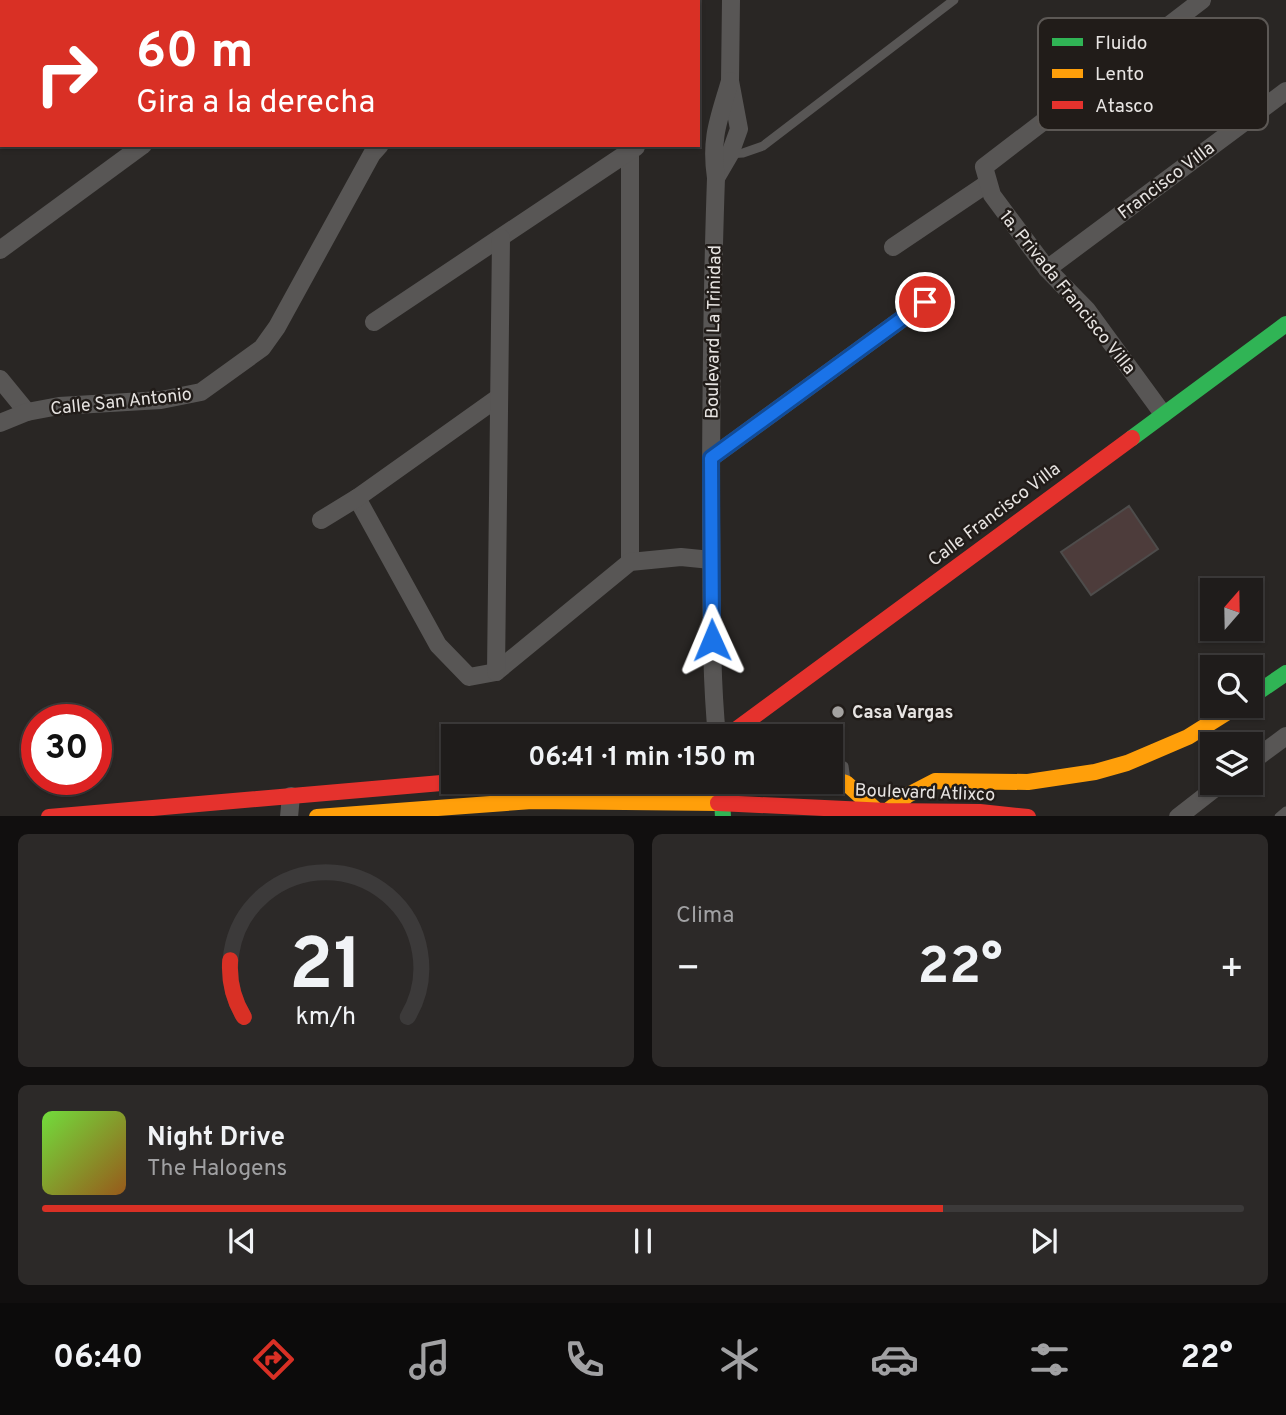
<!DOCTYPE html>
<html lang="es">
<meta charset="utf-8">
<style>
body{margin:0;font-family:Overpass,sans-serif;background:#2c2928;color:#f1f3f6;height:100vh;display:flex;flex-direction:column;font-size:26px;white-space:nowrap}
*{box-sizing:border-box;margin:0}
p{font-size:23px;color:#a1a1a3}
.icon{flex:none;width:38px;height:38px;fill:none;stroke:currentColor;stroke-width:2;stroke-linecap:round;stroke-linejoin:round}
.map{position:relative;height:816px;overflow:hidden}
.side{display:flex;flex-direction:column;gap:18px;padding:18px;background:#110f0f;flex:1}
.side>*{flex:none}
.banner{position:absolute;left:0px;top:0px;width:700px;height:147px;box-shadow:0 2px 5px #0004,0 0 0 2px #3c3a3a;background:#d93025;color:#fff;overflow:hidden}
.needle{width:46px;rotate:20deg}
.controls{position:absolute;left:1200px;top:578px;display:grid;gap:14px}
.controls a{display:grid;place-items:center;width:63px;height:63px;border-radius:0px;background:#1f1c1b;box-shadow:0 2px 5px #0004,0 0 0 2px #3c3a3a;font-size:35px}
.speed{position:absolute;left:21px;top:704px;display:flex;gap:14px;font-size:35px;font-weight:700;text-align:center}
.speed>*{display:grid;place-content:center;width:91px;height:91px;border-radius:50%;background:#1f1c1b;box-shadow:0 2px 5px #0004,0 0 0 2px #3c3a3a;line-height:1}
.speed .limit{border:10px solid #d22;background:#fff;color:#111}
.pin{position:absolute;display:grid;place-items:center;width:60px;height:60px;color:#fff;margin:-30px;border:4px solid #fff;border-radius:50%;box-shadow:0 2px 7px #0007}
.me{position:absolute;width:77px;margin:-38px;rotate:359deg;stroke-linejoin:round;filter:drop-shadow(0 0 5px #0008)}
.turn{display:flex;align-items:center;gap:24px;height:147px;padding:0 21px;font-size:32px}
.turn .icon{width:91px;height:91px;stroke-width:2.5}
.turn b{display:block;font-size:49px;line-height:60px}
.big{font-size:52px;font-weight:700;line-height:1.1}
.side .card{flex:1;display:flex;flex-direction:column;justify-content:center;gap:10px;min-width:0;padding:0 24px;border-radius:10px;background:#2c2928}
.side .dial{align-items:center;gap:0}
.dial svg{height:182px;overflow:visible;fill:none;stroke:#3c3a3a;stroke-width:7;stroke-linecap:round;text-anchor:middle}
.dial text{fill:#f1f3f6;stroke:none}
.song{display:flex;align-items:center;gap:21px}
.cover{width:84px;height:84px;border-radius:10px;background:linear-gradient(135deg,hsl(100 70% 55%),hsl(30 70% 35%))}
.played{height:7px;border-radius:4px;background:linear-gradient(90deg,#d93025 75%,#3c3a3a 75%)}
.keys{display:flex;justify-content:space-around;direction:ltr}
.heat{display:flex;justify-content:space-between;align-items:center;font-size:38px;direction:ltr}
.side .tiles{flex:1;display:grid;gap:18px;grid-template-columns:1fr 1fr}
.card:last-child{grid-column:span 2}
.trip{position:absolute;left:441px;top:724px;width:402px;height:70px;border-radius:0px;background:#1f1c1b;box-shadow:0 2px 5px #0004,0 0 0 2px #3c3a3a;font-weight:700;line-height:70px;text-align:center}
.menu{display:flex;height:112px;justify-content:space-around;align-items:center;background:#0c0b0b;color:#a1a1a3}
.menu .icon{width:49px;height:49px}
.menu .on{color:#d93025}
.menu b{font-size:32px;color:#f1f3f6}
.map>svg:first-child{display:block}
</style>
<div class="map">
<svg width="1286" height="817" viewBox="0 0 1286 817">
<rect width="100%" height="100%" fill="#292624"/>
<!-- building -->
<polygon fill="#4d3c3b" stroke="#4e4c4b" stroke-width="2" points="1129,506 1158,549 1091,595 1061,552"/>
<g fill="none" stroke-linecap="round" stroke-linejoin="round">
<!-- lane -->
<g stroke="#585655" stroke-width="9">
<polyline points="728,154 743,153 763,146 954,0"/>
<polyline points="831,758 844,766 846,780"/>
<polyline points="1279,817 1286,811"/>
</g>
<!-- street -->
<g stroke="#585655" stroke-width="18">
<polyline points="485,0 486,2"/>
<polyline points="61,2 63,0"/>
<polyline points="580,2 583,0"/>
<polyline points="630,151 630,562"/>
<polyline points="716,178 730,154 739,129 730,81 731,0"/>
<polyline points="893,247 988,183"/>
<polyline points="0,250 143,145"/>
<polyline points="1047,269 1286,91"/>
<polyline points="374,322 636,147"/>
<polyline points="0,379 27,412"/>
<polyline points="1163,414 1087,310 1047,269 992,195 984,167 1202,0"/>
<polyline points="0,423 27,412 59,406 161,400 201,392 262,348 277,327 372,154 380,145"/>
<polyline points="711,458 925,302"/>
<polyline points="357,498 438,645 469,677 496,672 630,562 681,557 711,560"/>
<polyline points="321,520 357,498 499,397"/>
<polyline points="496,672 501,238"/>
<path d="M717,737c-7,-73 -5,-146 -6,-218 0,-114 1,-227 5,-341 -6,-40 3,-59 14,-97"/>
<polyline points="1251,762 1286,736"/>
<polyline points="289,817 291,796"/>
<polyline points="1178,817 1223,782"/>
</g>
<!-- fast -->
<g stroke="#30b455" stroke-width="16">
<polyline points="1132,438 1286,324"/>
<polyline points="1251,697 1286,673"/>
<polyline points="721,782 723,817"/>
</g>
<!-- slow -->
<g stroke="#ff9f0a" stroke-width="16">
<polyline points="831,778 846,783 876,810"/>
<polyline points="887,811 908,795 935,781 1028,782 1095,772 1127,763 1188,737 1239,705"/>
<polyline points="317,817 532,801 718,803"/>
</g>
<!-- jam -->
<g stroke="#e5322d" stroke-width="16">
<polyline points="726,737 1132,438"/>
<polyline points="718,803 887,811 980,812 1028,817"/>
<polyline points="49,817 453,782"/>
</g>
</g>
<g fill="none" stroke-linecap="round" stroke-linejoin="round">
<defs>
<polyline id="route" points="712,640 711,458 925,302"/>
</defs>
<!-- route casing -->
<use href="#route" stroke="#114b97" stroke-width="18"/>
<!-- route -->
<use href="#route" stroke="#1a73e8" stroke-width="12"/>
</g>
<!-- markers -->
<circle fill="#a4a2a0" stroke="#211c19" stroke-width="2.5" cx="838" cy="712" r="7"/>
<g text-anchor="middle" stroke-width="5" stroke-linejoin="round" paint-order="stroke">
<!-- street labels -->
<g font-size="18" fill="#e7e4e2" stroke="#211c19">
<text transform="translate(1166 180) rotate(-37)" y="6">Francisco Villa</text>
<text transform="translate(1068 292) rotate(51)" y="6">1a. Privada Francisco Villa</text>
<text transform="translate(713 332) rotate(-89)" y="6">Boulevard La Trinidad</text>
<text transform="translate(121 401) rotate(-6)" y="6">Calle San Antonio</text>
<text transform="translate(994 514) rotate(-37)" y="6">Calle Francisco Villa</text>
<text transform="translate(925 792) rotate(2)" y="6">Boulevard Atlixco</text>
</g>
<!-- poi labels -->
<g font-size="18" font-weight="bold" fill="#e7e4e2" stroke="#211c19" text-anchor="start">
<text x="852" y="718">Casa Vargas</text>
</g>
</g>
<!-- legend -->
<rect x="1038" y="18" width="230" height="112" rx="10" fill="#211c19" stroke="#5c5855" stroke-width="2"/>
<rect x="1052" y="38" width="31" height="8" fill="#30b455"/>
<rect x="1052" y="69" width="31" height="9" fill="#ff9f0a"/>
<rect x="1052" y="101" width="31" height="8" fill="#e5322d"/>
<g font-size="19" fill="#e7e4e2">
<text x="1095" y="49">Fluido</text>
<text x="1095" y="80">Lento</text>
<text x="1095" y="112">Atasco</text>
</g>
</svg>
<div class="controls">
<a><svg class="needle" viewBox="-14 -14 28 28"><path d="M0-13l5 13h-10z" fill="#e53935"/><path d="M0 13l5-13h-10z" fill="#a1a1a3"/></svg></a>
<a><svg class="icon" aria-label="search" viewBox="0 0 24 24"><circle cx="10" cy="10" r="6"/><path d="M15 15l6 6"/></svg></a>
<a><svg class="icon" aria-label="layers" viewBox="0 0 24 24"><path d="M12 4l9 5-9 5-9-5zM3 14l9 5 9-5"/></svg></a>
</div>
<div class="speed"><div class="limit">30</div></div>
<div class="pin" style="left:925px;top:302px;background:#d93025"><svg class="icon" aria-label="arrive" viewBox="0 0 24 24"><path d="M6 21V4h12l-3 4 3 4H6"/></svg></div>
<svg class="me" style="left:712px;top:640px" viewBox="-20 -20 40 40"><path d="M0-17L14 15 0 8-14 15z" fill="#1a73e8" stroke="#fff" stroke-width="4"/></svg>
<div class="trip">06:41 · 1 min · 150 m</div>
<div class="banner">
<div class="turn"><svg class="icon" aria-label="right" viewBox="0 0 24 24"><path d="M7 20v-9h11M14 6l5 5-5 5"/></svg><div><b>60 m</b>Gira a la derecha</div></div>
</div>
</div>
<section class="side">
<div class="tiles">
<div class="card dial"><svg viewBox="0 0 100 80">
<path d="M14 69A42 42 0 1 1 86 69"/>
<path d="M14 69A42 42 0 0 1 8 44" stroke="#d93025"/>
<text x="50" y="56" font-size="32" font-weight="700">21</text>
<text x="50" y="72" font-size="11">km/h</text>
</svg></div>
<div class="card"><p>Clima</p>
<div class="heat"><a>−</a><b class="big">22°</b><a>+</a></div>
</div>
<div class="card">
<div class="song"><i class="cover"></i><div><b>Night Drive</b><p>The Halogens</p></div></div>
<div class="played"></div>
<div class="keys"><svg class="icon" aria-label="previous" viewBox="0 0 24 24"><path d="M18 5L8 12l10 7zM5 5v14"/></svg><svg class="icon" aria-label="pause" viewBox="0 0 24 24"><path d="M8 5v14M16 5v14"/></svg><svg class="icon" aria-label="next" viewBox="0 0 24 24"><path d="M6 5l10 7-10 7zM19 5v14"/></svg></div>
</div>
</div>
</section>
<nav class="menu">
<b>06:40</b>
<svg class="icon on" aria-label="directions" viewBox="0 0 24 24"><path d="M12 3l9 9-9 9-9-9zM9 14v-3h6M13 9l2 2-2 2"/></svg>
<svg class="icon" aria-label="music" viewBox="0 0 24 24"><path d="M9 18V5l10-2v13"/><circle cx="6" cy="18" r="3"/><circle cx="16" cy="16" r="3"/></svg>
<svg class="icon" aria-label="phone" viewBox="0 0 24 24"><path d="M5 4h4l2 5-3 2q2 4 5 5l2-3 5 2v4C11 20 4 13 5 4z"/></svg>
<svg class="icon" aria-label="climate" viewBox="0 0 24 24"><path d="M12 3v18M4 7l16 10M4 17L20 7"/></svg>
<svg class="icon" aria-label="car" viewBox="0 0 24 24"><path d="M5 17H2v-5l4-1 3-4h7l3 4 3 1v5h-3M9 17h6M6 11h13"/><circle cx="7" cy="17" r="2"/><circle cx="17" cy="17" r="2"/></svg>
<svg class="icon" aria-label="filters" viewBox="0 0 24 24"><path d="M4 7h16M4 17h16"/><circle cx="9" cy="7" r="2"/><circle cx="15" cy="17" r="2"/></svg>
<b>22°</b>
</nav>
